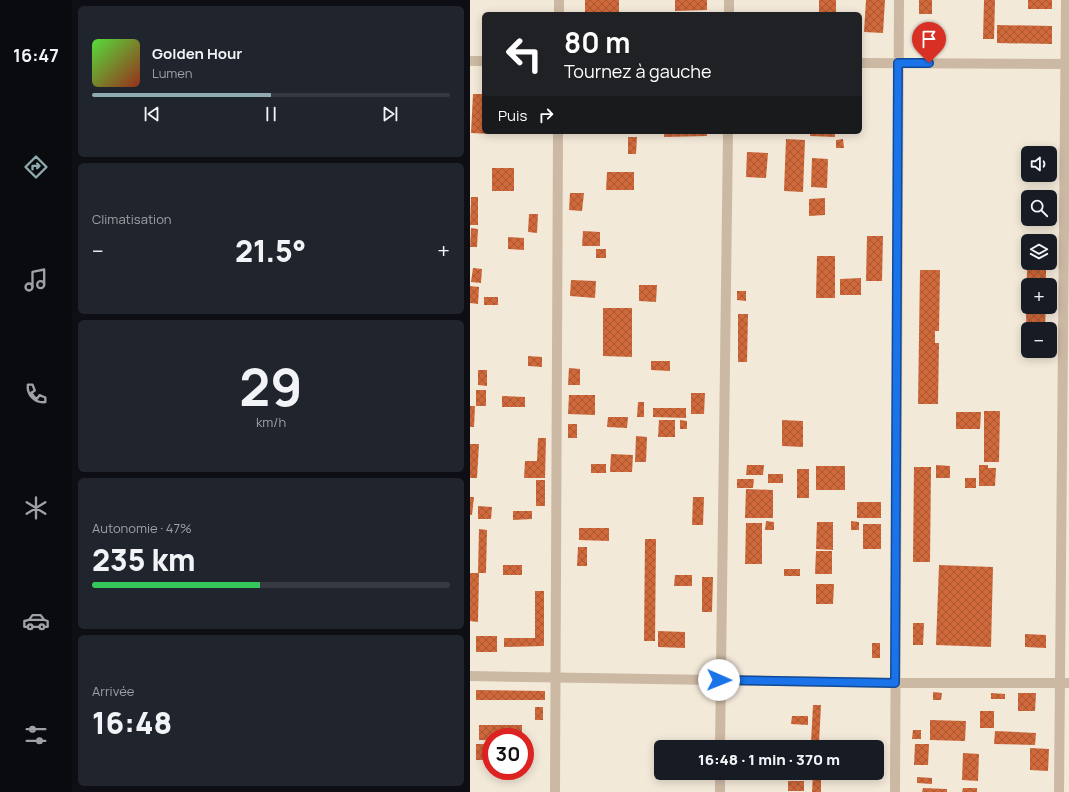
<!DOCTYPE html>
<html lang="fr">
<meta charset="utf-8">
<style>
body{margin:0;font-family:Manrope,sans-serif;background:#20242c;color:#f1f3f6;height:100vh;display:flex;flex-direction:column;font-size:15px;white-space:nowrap}
*{box-sizing:border-box;margin:0}
p{font-size:13px;color:#9ea1a6}
.icon{flex:none;width:22px;height:22px;fill:none;stroke:currentColor;stroke-width:2;stroke-linecap:round;stroke-linejoin:round}
.map{position:relative;flex:1;overflow:hidden}
.drawer{display:flex;flex-direction:column;gap:6px;padding:6px;background:#0d0f14;width:398px}
.drawer>*{flex:none}
.hud{position:absolute;left:12px;top:12px;width:380px;height:122px;border-radius:6px;box-shadow:0 2px 10px #0003;background:#202124;color:#fff;overflow:hidden}
.controls{position:absolute;left:551px;top:146px;display:grid;gap:8px}
.controls a{display:grid;place-items:center;width:36px;height:36px;border-radius:6px;background:#171b24;box-shadow:0 2px 10px #0003;font-size:20px}
.speed{position:absolute;left:12px;top:728px;display:flex;gap:8px;font-size:20px;font-weight:700;text-align:center}
.speed>*{display:grid;place-content:center;width:52px;height:52px;border-radius:50%;background:#171b24;box-shadow:0 2px 10px #0003;line-height:1}
.speed .limit{border:6px solid #d22;background:#fff;color:#111}
.pin{position:absolute;display:grid;place-items:center;width:34px;height:34px;color:#fff;margin:-41px -17px;border-radius:50% 50% 50% 0;rotate:-45deg;box-shadow:0 0 4px #0007}
.pin .icon{rotate:45deg}
.me{position:absolute;width:44px;margin:-22px;rotate:91deg;stroke-linejoin:round;filter:drop-shadow(0 0 3px #0008)}
.turn{display:flex;align-items:center;gap:14px;height:84px;padding:0 16px;font-size:18px}
.turn .icon{width:52px;height:52px;stroke-width:2.5}
.turn b{display:block;font-size:28px;line-height:34px}
.then{display:flex;align-items:center;height:38px;padding:0 16px;background:#0003;gap:8px;font-size:15px}
.big{font-size:30px;font-weight:800;line-height:1.1}
.drawer .widget{flex:1;display:flex;flex-direction:column;justify-content:center;gap:6px;min-width:0;padding:0 14px;border-radius:6px;background:#20242c}
.drawer .dial{align-items:center;gap:0}
.dial b{font-size:52px;line-height:1}
.song{display:flex;align-items:center;gap:12px}
.cover{width:48px;height:48px;border-radius:6px;background:linear-gradient(135deg,hsl(110 70% 55%),hsl(10 70% 35%))}
.played{height:4px;border-radius:2px;background:linear-gradient(90deg,#90abb0 50%,#363941 50%)}
.keys{display:flex;justify-content:space-around;direction:ltr}
.heat{display:flex;justify-content:space-between;align-items:center;font-size:22px;direction:ltr}
.charge{height:6px;border-radius:3px;background:linear-gradient(90deg,#34c759 47%,#363941 0)}
.trip{position:absolute;left:184px;top:740px;width:230px;height:40px;border-radius:6px;background:#171b24;box-shadow:0 2px 10px #0003;font-weight:800;line-height:40px;text-align:center}
main{display:flex;flex:1;min-height:0}
.tabs{display:flex;flex-direction:column;width:72px;justify-content:space-around;align-items:center;background:#090b0e;color:#9ea1a6}
.tabs .icon{width:28px;height:28px}
.tabs .selected{color:#90abb0}
.tabs b{font-size:18px;color:#f1f3f6}
.map>svg:first-child{display:block}
</style>
<main>
<nav class="tabs">
<b>16:47</b>
<svg class="icon selected" aria-label="directions" viewBox="0 0 24 24"><path d="M12 3l9 9-9 9-9-9zM9 14v-3h6M13 9l2 2-2 2"/></svg>
<svg class="icon" aria-label="music" viewBox="0 0 24 24"><path d="M9 18V5l10-2v13"/><circle cx="6" cy="18" r="3"/><circle cx="16" cy="16" r="3"/></svg>
<svg class="icon" aria-label="phone" viewBox="0 0 24 24"><path d="M5 4h4l2 5-3 2q2 4 5 5l2-3 5 2v4C11 20 4 13 5 4z"/></svg>
<svg class="icon" aria-label="climate" viewBox="0 0 24 24"><path d="M12 3v18M4 7l16 10M4 17L20 7"/></svg>
<svg class="icon" aria-label="car" viewBox="0 0 24 24"><path d="M5 17H2v-5l4-1 3-4h7l3 4 3 1v5h-3M9 17h6M6 11h13"/><circle cx="7" cy="17" r="2"/><circle cx="17" cy="17" r="2"/></svg>
<svg class="icon" aria-label="filters" viewBox="0 0 24 24"><path d="M4 7h16M4 17h16"/><circle cx="9" cy="7" r="2"/><circle cx="15" cy="17" r="2"/></svg>
</nav>
<section class="drawer">
<div class="widget">
<div class="song"><i class="cover"></i><div><b>Golden Hour</b><p>Lumen</p></div></div>
<div class="played"></div>
<div class="keys"><svg class="icon" aria-label="previous" viewBox="0 0 24 24"><path d="M18 5L8 12l10 7zM5 5v14"/></svg><svg class="icon" aria-label="pause" viewBox="0 0 24 24"><path d="M8 5v14M16 5v14"/></svg><svg class="icon" aria-label="next" viewBox="0 0 24 24"><path d="M6 5l10 7-10 7zM19 5v14"/></svg></div>
</div>
<div class="widget"><p>Climatisation</p>
<div class="heat"><a>−</a><b class="big">21.5°</b><a>+</a></div>
</div>
<div class="widget dial"><b>29</b><p>km/h</p></div>
<div class="widget"><p>Autonomie · 47%</p><b class="big">235 km</b><div class="charge"></div></div>
<div class="widget"><p>Arrivée</p><b class="big">16:48</b></div>
</section>
<div class="map">
<svg width="599" height="792" viewBox="0 0 599 792">
<defs>
<pattern id="building-cross-hatch" width="8" height="8" patternUnits="userSpaceOnUse"><rect width="8" height="8" fill="#cf693b"/><path d="M0 0l8 8M0 8l8-8" fill="none" stroke="#a95731"/></pattern>
</defs>
<rect width="100%" height="100%" fill="#f3e9d9"/>
<!-- building -->
<g fill="url(#building-cross-hatch)">
<rect x="115" y="0" width="34" height="14"/>
<polygon points="205,0 237,0 237,10 205,11"/>
<rect x="349" y="0" width="17" height="14"/>
<polygon points="396,0 415,0 413,33 394,32"/>
<rect x="449" y="0" width="13" height="14"/>
<polygon points="514,0 525,0 524,39 513,39"/>
<rect x="558" y="0" width="24" height="9"/>
<polygon points="527,25 582,26 582,44 527,43"/>
<polygon points="3,94 14,94 14,132 20,132 20,134 1,133"/>
<polygon points="194,132 237,132 237,136 194,137"/>
<polygon points="340,132 365,132 365,137 340,136"/>
<polygon points="158,137 167,137 166,154 158,154"/>
<polygon points="316,139 335,140 333,192 314,191"/>
<polygon points="373,139 374,148 366,148 366,140"/>
<polygon points="277,152 298,153 296,178 276,177"/>
<polygon points="342,158 358,159 357,188 341,187"/>
<rect x="22" y="168" width="22" height="23"/>
<polygon points="137,172 164,172 164,190 136,190"/>
<polygon points="100,193 114,193 112,211 99,210"/>
<polygon points="1,197 8,197 8,225 0,225"/>
<polygon points="355,198 355,215 339,216 339,199"/>
<polygon points="59,214 68,214 67,233 58,232"/>
<polygon points="1,228 8,229 7,247 0,247"/>
<polygon points="113,231 130,232 130,246 112,246"/>
<polygon points="397,236 413,236 412,281 396,281"/>
<polygon points="38,237 54,238 54,250 38,249"/>
<rect x="126" y="249" width="10" height="9"/>
<polygon points="347,256 365,256 365,298 346,298"/>
<polygon points="3,268 12,269 11,283 1,282"/>
<polygon points="450,270 470,270 469,331 465,331 465,343 469,343 468,404 448,404"/>
<polygon points="557,270 576,270 576,285 558,285 558,307 576,307 575,326 556,326"/>
<polygon points="391,278 391,295 370,295 370,279"/>
<polygon points="101,280 126,281 125,298 100,296"/>
<polygon points="169,285 187,285 186,302 169,301"/>
<polygon points="0,286 9,287 8,304 0,303"/>
<polygon points="267,291 276,291 276,301 267,300"/>
<rect x="14" y="297" width="14" height="8"/>
<polygon points="133,308 162,308 162,357 133,356"/>
<polygon points="268,314 278,314 277,362 268,362"/>
<polygon points="58,356 72,357 72,367 58,366"/>
<polygon points="181,361 200,361 200,371 181,370"/>
<polygon points="99,368 110,369 110,385 98,385"/>
<polygon points="8,370 17,370 17,386 8,385"/>
<rect x="6" y="390" width="10" height="16"/>
<polygon points="221,393 235,393 234,414 221,414"/>
<polygon points="99,395 125,395 125,415 98,414"/>
<polygon points="32,396 55,397 55,407 32,407"/>
<polygon points="168,402 174,402 174,417 167,417"/>
<polygon points="0,406 5,406 4,427 0,427"/>
<polygon points="183,408 216,408 216,418 183,417"/>
<polygon points="514,411 530,411 529,462 514,462"/>
<polygon points="486,412 511,412 510,429 486,429"/>
<polygon points="138,417 158,417 157,428 137,427"/>
<polygon points="189,420 205,420 205,437 188,437"/>
<polygon points="210,420 217,421 217,429 210,429"/>
<polygon points="312,420 333,421 333,447 312,446"/>
<rect x="98" y="424" width="9" height="14"/>
<polygon points="166,436 177,437 176,462 165,462"/>
<polygon points="68,438 76,438 75,478 54,478 55,461 67,461"/>
<polygon points="0,444 9,444 7,478 0,478"/>
<polygon points="141,454 163,455 162,472 140,472"/>
<rect x="121" y="464" width="15" height="9"/>
<polygon points="277,465 294,465 293,475 276,475"/>
<polygon points="466,465 480,466 480,478 466,478"/>
<polygon points="509,465 518,465 518,468 526,468 525,486 509,486"/>
<rect x="346" y="466" width="29" height="24"/>
<polygon points="444,467 461,467 460,562 443,562"/>
<rect x="327" y="469" width="12" height="29"/>
<rect x="298" y="474" width="15" height="9"/>
<rect x="495" y="478" width="11" height="10"/>
<polygon points="267,479 284,479 283,488 267,488"/>
<rect x="66" y="480" width="9" height="26"/>
<polygon points="276,489 303,490 303,518 275,518"/>
<polygon points="0,497 4,497 2,515 0,515"/>
<polygon points="223,497 234,497 233,525 222,525"/>
<rect x="387" y="502" width="24" height="16"/>
<polygon points="8,506 22,507 21,519 8,519"/>
<polygon points="43,511 62,511 62,519 43,520"/>
<polygon points="296,521 304,522 304,530 295,530"/>
<polygon points="381,521 389,522 389,530 381,530"/>
<polygon points="347,522 363,522 363,550 346,549"/>
<polygon points="276,523 292,523 292,564 275,564"/>
<rect x="393" y="524" width="18" height="25"/>
<polygon points="109,528 139,528 139,541 109,540"/>
<polygon points="9,529 17,530 16,573 8,573"/>
<polygon points="175,539 186,539 185,641 174,641"/>
<polygon points="108,547 117,547 117,566 107,566"/>
<polygon points="346,551 362,551 362,574 345,574"/>
<rect x="33" y="565" width="19" height="10"/>
<polygon points="469,565 523,567 521,647 466,645"/>
<rect x="314" y="569" width="16" height="7"/>
<polygon points="0,573 9,573 8,622 0,621"/>
<polygon points="205,575 222,575 222,586 204,586"/>
<polygon points="232,577 243,577 242,612 232,612"/>
<polygon points="346,584 364,584 363,604 346,604"/>
<polygon points="65,591 74,591 74,646 34,647 34,638 65,638"/>
<polygon points="443,623 454,623 453,645 443,645"/>
<polygon points="188,631 215,632 215,648 188,647"/>
<polygon points="555,634 576,635 576,648 555,647"/>
<rect x="6" y="636" width="21" height="16"/>
<rect x="402" y="643" width="8" height="15"/>
<polygon points="6,690 75,691 75,700 6,700"/>
<polygon points="463,692 472,693 471,700 463,700"/>
<polygon points="521,693 535,694 535,699 521,699"/>
<polygon points="548,693 566,693 565,711 548,711"/>
<polygon points="343,705 351,705 349,743 341,743"/>
<rect x="65" y="707" width="8" height="13"/>
<rect x="510" y="711" width="14" height="17"/>
<polygon points="322,716 338,716 338,725 321,724"/>
<polygon points="460,720 496,721 495,741 460,740"/>
<polygon points="9,725 52,725 52,737 21,737 21,740 9,740"/>
<polygon points="443,730 451,730 451,739 442,739"/>
<polygon points="525,731 566,733 565,745 524,744"/>
<rect x="322" y="742" width="15" height="5"/>
<rect x="6" y="744" width="8" height="16"/>
<polygon points="445,744 459,744 458,765 444,765"/>
<polygon points="560,748 579,749 578,771 560,770"/>
<polygon points="493,753 509,754 508,781 492,780"/>
<polygon points="343,773 351,773 351,792 342,792"/>
<polygon points="447,777 462,778 462,784 447,783"/>
<rect x="318" y="781" width="16" height="10"/>
<polygon points="453,788 477,789 477,792 452,792"/>
<polygon points="493,788 507,788 507,792 492,792"/>
</g>
<g fill="none" stroke-linecap="round" stroke-linejoin="round">
<!-- minor -->
<g stroke="#ccb9a4" stroke-width="10">
<polyline points="259,0 259,14"/>
<polyline points="89,14 89,0"/>
<polyline points="0,61 14,61"/>
<polyline points="390,63 599,64"/>
<polyline points="0,676 425,683 599,683"/>
<polyline points="250,747 258,132"/>
<polyline points="250,773 250,792"/>
<polyline points="85,792 88,132"/>
<polyline points="425,792 429,0"/>
<polyline points="589,792 596,0"/>
</g>
</g>
<g fill="none" stroke-linecap="round" stroke-linejoin="round">
<defs>
<polyline id="route" points="249,680 425,683 428,63 459,63"/>
</defs>
<!-- route casing -->
<use href="#route" stroke="#114b97" stroke-width="10"/>
<!-- route -->
<use href="#route" stroke="#1a73e8" stroke-width="7"/>
</g>
</svg>
<div class="controls">
<a><svg class="icon" aria-label="sound" viewBox="0 0 24 24"><path d="M4 9h4l5-4v14l-5-4H4zM17 9q2 3 0 6"/></svg></a>
<a><svg class="icon" aria-label="search" viewBox="0 0 24 24"><circle cx="10" cy="10" r="6"/><path d="M15 15l6 6"/></svg></a>
<a><svg class="icon" aria-label="layers" viewBox="0 0 24 24"><path d="M12 4l9 5-9 5-9-5zM3 14l9 5 9-5"/></svg></a>
<a>+</a>
<a>−</a>
</div>
<div class="speed"><div class="limit">30</div></div>
<div class="pin" style="left:459px;top:63px;background:#d93025"><svg class="icon" aria-label="arrive" viewBox="0 0 24 24"><path d="M6 21V4h12l-3 4 3 4H6"/></svg></div>
<svg class="me" style="left:249px;top:680px" viewBox="-20 -20 40 40"><circle r="19" fill="#fff"/><path d="M0-13L10 11 0 6-10 11z" fill="#1a73e8"/></svg>
<div class="trip">16:48 · 1 min · 370 m</div>
<div class="hud">
<div class="turn"><svg class="icon" aria-label="left" viewBox="0 0 24 24"><path d="M17 20v-9H6M10 6l-5 5 5 5"/></svg><div><b>80 m</b>Tournez à gauche</div></div>
<div class="then">Puis<svg class="icon" aria-label="right" viewBox="0 0 24 24"><path d="M7 20v-9h11M14 6l5 5-5 5"/></svg></div>
</div>
</div>
</main>
